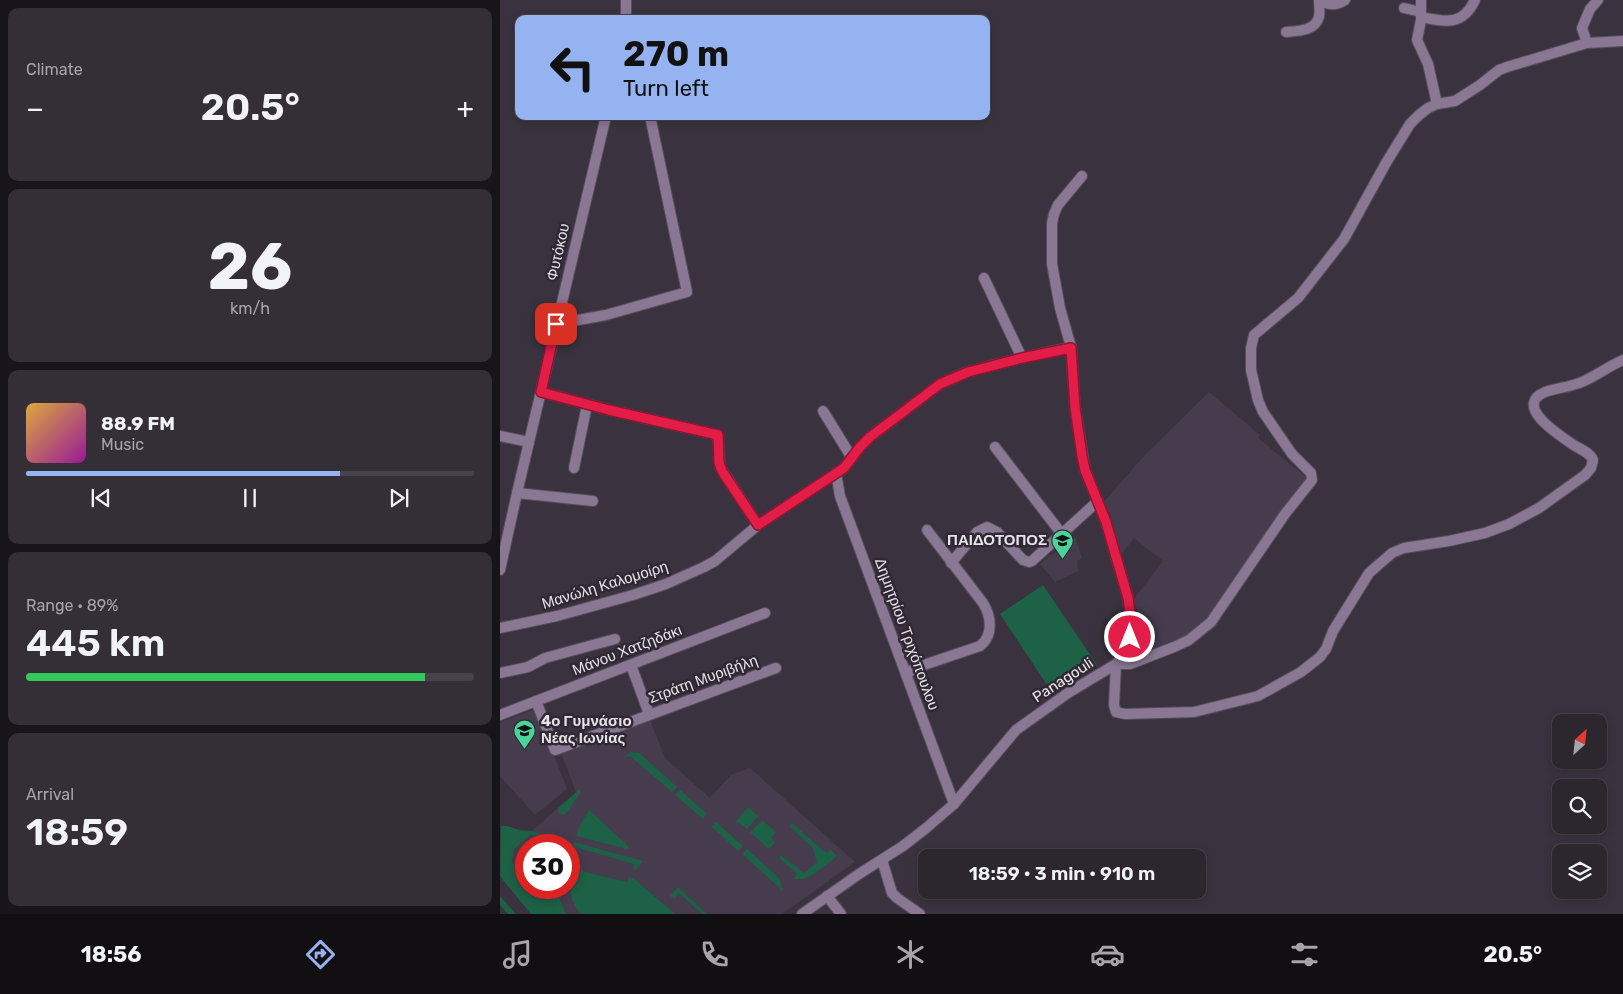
<!DOCTYPE html>
<meta charset="utf-8">
<style>
body{margin:0;font-family:Rubik,sans-serif;background:#342e37;color:#f1f3f6;height:100vh;display:flex;flex-direction:column;font-size:19px;white-space:nowrap}
*{box-sizing:border-box;margin:0}
p{font-size:16px;color:#a6a5aa}
.icon{flex:none;width:28px;height:28px;fill:none;stroke:currentColor;stroke-width:2;stroke-linecap:round;stroke-linejoin:round}
.map{position:relative;flex:1;overflow:hidden}
.panel{display:flex;flex-direction:column;gap:8px;padding:8px;background:#18151a;width:500px}
.panel>*{flex:none}
.hud{position:absolute;left:15px;top:15px;width:475px;height:105px;border-radius:10px;box-shadow:0 2px 8px #0003,0 0 0 1px #48434b;background:#95b2f1;color:#111;overflow:hidden}
.needle{width:32px;rotate:27deg}
.tools{position:absolute;left:1052px;top:714px;display:grid;gap:10px}
.tools a{display:grid;place-items:center;width:55px;height:55px;border-radius:10px;background:#2c262f;box-shadow:0 2px 8px #0003,0 0 0 1px #48434b;font-size:25px}
.speed{position:absolute;left:15px;top:834px;display:flex;gap:10px;font-size:25px;font-weight:700;text-align:center}
.speed>*{display:grid;place-content:center;width:65px;height:65px;border-radius:50%;background:#2c262f;box-shadow:0 2px 8px #0003,0 0 0 1px #48434b;line-height:1}
.speed .limit{border:8px solid #d22;background:#fff;color:#111}
.pin{position:absolute;display:grid;place-items:center;width:42px;height:42px;color:#fff;margin:-21px;border-radius:10px;box-shadow:0 2px 8px #0006}
.me{position:absolute;width:55px;margin:-28px;rotate:0deg;stroke-linejoin:round;filter:drop-shadow(0 0 4px #0008)}
.turn{display:flex;align-items:center;gap:18px;height:105px;padding:0 25px;font-size:22px}
.turn .icon{width:65px;height:65px;stroke-width:2.5}
.turn b{display:block;font-size:35px;line-height:42px}
.big{font-size:38px;font-weight:600;line-height:1.1}
.panel .tile{flex:1;display:flex;flex-direction:column;justify-content:center;gap:8px;min-width:0;padding:0 18px;border-radius:10px;background:#342e37}
.panel .dial{align-items:center;gap:0}
.dial b{font-size:65px;line-height:1}
.song{display:flex;align-items:center;gap:15px}
.cover{width:60px;height:60px;border-radius:8px;background:linear-gradient(135deg,hsl(40 70% 55%),hsl(300 70% 35%))}
.played{height:5px;border-radius:2px;background:linear-gradient(90deg,#95b2f1 70%,#48434b 70%)}
.keys{display:flex;justify-content:space-around;direction:ltr}
.heat{display:flex;justify-content:space-between;align-items:center;font-size:28px;direction:ltr}
.charge{height:8px;border-radius:4px;background:linear-gradient(90deg,#34c759 89%,#48434b 0)}
.trip{position:absolute;left:418px;top:849px;width:288px;height:50px;border-radius:10px;background:#2c262f;box-shadow:0 2px 8px #0003,0 0 0 1px #48434b;font-weight:600;line-height:50px;text-align:center}
.menu{display:flex;height:80px;justify-content:space-around;align-items:center;background:#120f13;color:#a6a5aa}
.menu .icon{width:35px;height:35px}
.menu .on{color:#95b2f1}
.menu b{font-size:22px;color:#f1f3f6}
main{display:flex;flex:1;min-height:0}
.map>svg:first-child{display:block}
</style>
<main>
<section class="panel">
<div class="tile"><p>Climate</p>
<div class="heat"><a>−</a><b class="big">20.5°</b><a>+</a></div>
</div>
<div class="tile dial"><b>26</b><p>km/h</p></div>
<div class="tile">
<div class="song"><i class="cover"></i><div><b>88.9 FM</b><p>Music</p></div></div>
<div class="played"></div>
<div class="keys"><svg class="icon" aria-label="previous" viewBox="0 0 24 24"><path d="M18 5L8 12l10 7zM5 5v14"/></svg><svg class="icon" aria-label="pause" viewBox="0 0 24 24"><path d="M8 5v14M16 5v14"/></svg><svg class="icon" aria-label="next" viewBox="0 0 24 24"><path d="M6 5l10 7-10 7zM19 5v14"/></svg></div>
</div>
<div class="tile"><p>Range · 89%</p><b class="big">445 km</b><div class="charge"></div></div>
<div class="tile"><p>Arrival</p><b class="big">18:59</b></div>
</section>
<div class="map">
<svg width="1123" height="914" viewBox="0 0 1123 914">
<rect width="100%" height="100%" fill="#3a333f"/>
<!-- built -->
<g fill="#473c4d">
<polygon points="709,392 760,435 758,438 808,479 710,620 686,640 633,658 641,627 634,599 663,561 634,538 623,552 621,552 610,513 603,503 644,456"/>
<polygon points="575,537 582,558 577,561 578,571 555,582 540,564"/>
<polygon points="36,709 67,789 35,815 0,776 0,722"/>
<polygon points="150,720 165,758 210,798 231,775 250,768 355,862 282,914 56,914 33,888 69,888 69,845 26,845 26,880 4,856 76,792 61,753"/>
</g>
<!-- green -->
<g fill="#1d6146">
<polygon points="543,585 597,665 553,694 500,614"/>
<polygon points="131,752 139,753 177,787 172,792 130,756 123,757"/>
<path d="M79,790l2,3c-7,6 -12,19 -17,22l-5,-2 -1,-5z"/>
<polygon points="180,790 207,814 203,819 175,795"/>
<polygon points="248,807 258,816 247,829 236,821"/>
<polygon points="89,810 129,847 127,849 76,836 80,825"/>
<polygon points="262,820 276,832 271,838 275,842 269,849 250,832"/>
<polygon points="216,822 243,846 238,851 212,827"/>
<path d="M292,823l34,30 5,-3 6,6c-9,8 -31,27 -43,23l3,-5 -18,-16 2,-3 23,18 13,-11 -4,-14 -24,-22z"/>
<polygon points="1,826 7,826 19,830 32,831 59,839 57,845 54,845 55,842 30,835 14,849 12,862 26,879 26,888 34,888 41,894 57,893 66,914 31,914 3,880 0,875"/>
<polygon points="74,842 143,861 136,870 133,869 134,864 75,847 72,853 70,853"/>
<polygon points="247,849 279,878 283,891 242,854"/>
<path d="M69,868l58,14 2,-5 4,1 42,36h-94c-13,-17 -12,-26 -12,-46z"/>
<polygon points="178,887 207,914 202,914 179,893 174,899 170,896"/>
<polygon points="0,896 16,914 8,914 0,905"/>
</g>
<g fill="none" stroke-linecap="round" stroke-linejoin="round">
<defs>
<g id="minor">
<path d="M820,0c9,6 16,6 25,0"/>
<polyline points="921,0 921,20 917,40 928,64 937,104"/>
<polyline points="904,8 921,12"/>
<path d="M921,17c25,5 42,9 54,-17"/>
<polyline points="126,19 126,0"/>
<path d="M786,32c12,-1 29,-1 33,-15 1,-5 0,-12 0,-17"/>
<path d="M1123,41l-36,2 -80,24 -8,3 -19,15 -25,16 -18,3 -9,4 -9,7 -9,9 -24,39 -42,76 -46,59 -44,37 -3,13v22l7,30 5,12 20,29 9,13 19,19 1,7 -27,34 -74,108 -22,18 -15,7 -44,17h-14l-2,41 2,7 9,2 69,-2 64,-16 43,-24 19,-15 6,-8 7,-18 36,-58 23,-20 12,-5 45,-7 36,-8 24,-9 30,-16 46,-33 6,-7 2,-8c-3,-8 -14,-11 -21,-16 -11,-8 -60,-38 -27,-52 12,-4 25,-5 37,-10 14,-6 27,-16 41,-22"/>
<polyline points="1087,43 1082,28 1090,9 1098,0"/>
<polyline points="484,278 522,358"/>
<polyline points="56,324 106,315 187,292 150,116"/>
<polyline points="41,392 109,410 218,435 220,467 258,525"/>
<polyline points="323,411 352,458"/>
<polyline points="0,436 29,442"/>
<polyline points="495,447 561,533"/>
<polyline points="74,468 87,405"/>
<polyline points="336,473 340,496 454,804"/>
<polyline points="17,493 93,501"/>
<polyline points="451,563 477,532 487,527 497,532 523,560 529,562 532,561 598,501"/>
<polyline points="0,570 17,493 106,116"/>
<polyline points="0,628 57,616 133,595 166,584 204,567 215,561 258,525 344,468 360,447 370,437 440,384 467,372 522,358 571,347"/>
<polyline points="131,665 149,714"/>
<polyline points="0,673 28,667 45,658 115,639"/>
<path d="M406,674l9,-6 65,-22c14,-11 11,-30 3,-43l-56,-73"/>
<polyline points="36,701 55,750 276,668"/>
<polyline points="0,715 265,613"/>
<polyline points="382,860 392,893 397,898 420,914"/>
<polyline points="327,896 341,914"/>
<polyline points="302,914 359,874 403,846 425,829 454,804 516,730 568,693 616,664 623,656 628,644 632,628 628,598 606,522 585,470 575,407 571,347 560,308 552,264 552,223 554,214 558,205 582,176"/>
</g>
</defs>
<!-- minor casing -->
<use href="#minor" stroke="#564f5a" stroke-width="12"/>
<!-- minor -->
<use href="#minor" stroke="#897794" stroke-width="10"/>
</g>
<g fill="none" stroke-linecap="round" stroke-linejoin="round">
<defs>
<polyline id="route" points="56,324 41,392 109,410 218,435 219,463 222,471 258,525 344,468 360,447 370,437 440,384 468,372 522,358 571,348 575,407 582,456 585,470 606,522 628,598 632,628 630,637"/>
</defs>
<!-- route casing -->
<use href="#route" stroke="#92132f" stroke-width="12"/>
<!-- route -->
<use href="#route" stroke="#e11d48" stroke-width="9"/>
</g>
<!-- icons -->
<defs>
<symbol id="school-pin" viewBox="-11 -11 22 30"><path d="M0 17L-7.5 6A9.5 9.5 0 1 1 7.5 6Z" fill="#49d49c" stroke="#302934"/><path d="M0-5L7-2L0 1L-7-2ZM-4 1L0 2.5L4 1V4Q0 6-4 4Z" fill="#111"/></symbol>
</defs>
<g fill-rule="evenodd">
<use href="#school-pin" x="550" y="528" width="25" height="34"/>
<use href="#school-pin" x="12" y="718" width="25" height="34"/>
</g>
<g text-anchor="middle" stroke-width="5" stroke-linejoin="round" paint-order="stroke">
<!-- street labels -->
<g font-size="15" fill="#e7e3ea" stroke="#302934">
<text transform="translate(58 252) rotate(-77)" y="5">Φυτόκου</text>
<text transform="translate(105 585) rotate(-17)" y="5">Μανώλη Καλομοίρη</text>
<text transform="translate(407 634) rotate(70)" y="5">Δημητρίου Τριχόπουλου</text>
<text transform="translate(127 650) rotate(-21)" y="5">Μάνου Χατζηδάκι</text>
<text transform="translate(203 679) rotate(-20)" y="5">Στράτη Μυριβήλη</text>
<text transform="translate(563 680) rotate(-33)" y="5">Panagouli</text>
</g>
<!-- poi labels -->
<g font-size="15" font-weight="bold" fill="#e7e3ea" stroke="#302934" text-anchor="end">
<text x="547" y="545">ΠΑΙΔΟΤΟΠΟΣ</text>
<text x="41" y="726" text-anchor="start">4ο Γυμνάσιο<tspan x="41" dy="17">Νέας Ιωνίας</tspan></text>
</g>
</g>
</svg>
<div class="tools">
<a><svg class="needle" viewBox="-14 -14 28 28"><path d="M0-13l5 13h-10z" fill="#e53935"/><path d="M0 13l5-13h-10z" fill="#a6a5aa"/></svg></a>
<a><svg class="icon" aria-label="search" viewBox="0 0 24 24"><circle cx="10" cy="10" r="6"/><path d="M15 15l6 6"/></svg></a>
<a><svg class="icon" aria-label="layers" viewBox="0 0 24 24"><path d="M12 4l9 5-9 5-9-5zM3 14l9 5 9-5"/></svg></a>
</div>
<div class="speed"><div class="limit">30</div></div>
<div class="pin" style="left:56px;top:324px;background:#d93025"><svg class="icon" aria-label="arrive" viewBox="0 0 24 24"><path d="M6 21V4h12l-3 4 3 4H6"/></svg></div>
<svg class="me" style="left:630px;top:637px" viewBox="-20 -20 40 40"><circle r="17" fill="#e11d48" stroke="#fff" stroke-width="3"/><path d="M0-11L8 9 0 5-8 9z" fill="#fff"/></svg>
<div class="trip">18:59 · 3 min · 910 m</div>
<div class="hud">
<div class="turn"><svg class="icon" aria-label="left" viewBox="0 0 24 24"><path d="M17 20v-9H6M10 6l-5 5 5 5"/></svg><div><b>270 m</b>Turn left</div></div>
</div>
</div>
</main>
<nav class="menu">
<b>18:56</b>
<svg class="icon on" aria-label="directions" viewBox="0 0 24 24"><path d="M12 3l9 9-9 9-9-9zM9 14v-3h6M13 9l2 2-2 2"/></svg>
<svg class="icon" aria-label="music" viewBox="0 0 24 24"><path d="M9 18V5l10-2v13"/><circle cx="6" cy="18" r="3"/><circle cx="16" cy="16" r="3"/></svg>
<svg class="icon" aria-label="phone" viewBox="0 0 24 24"><path d="M5 4h4l2 5-3 2q2 4 5 5l2-3 5 2v4C11 20 4 13 5 4z"/></svg>
<svg class="icon" aria-label="climate" viewBox="0 0 24 24"><path d="M12 3v18M4 7l16 10M4 17L20 7"/></svg>
<svg class="icon" aria-label="car" viewBox="0 0 24 24"><path d="M5 17H2v-5l4-1 3-4h7l3 4 3 1v5h-3M9 17h6M6 11h13"/><circle cx="7" cy="17" r="2"/><circle cx="17" cy="17" r="2"/></svg>
<svg class="icon" aria-label="filters" viewBox="0 0 24 24"><path d="M4 7h16M4 17h16"/><circle cx="9" cy="7" r="2"/><circle cx="15" cy="17" r="2"/></svg>
<b>20.5°</b>
</nav>
